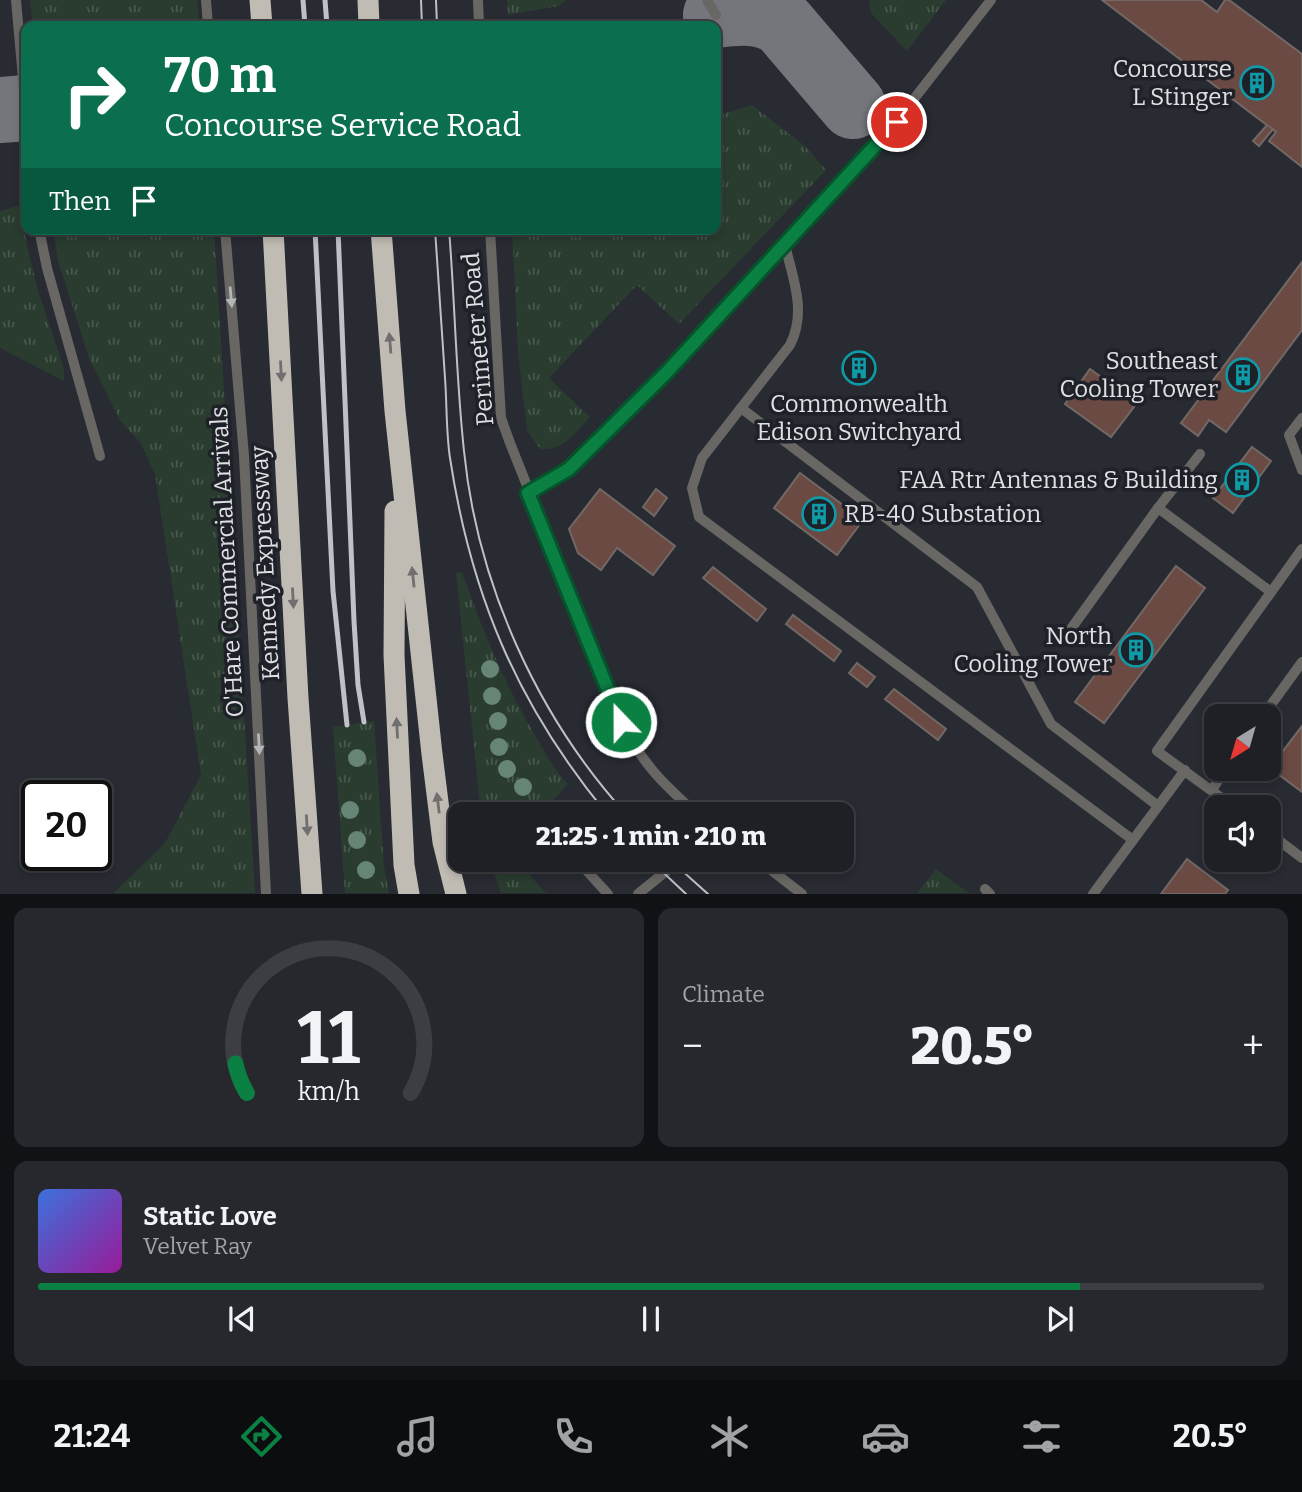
<!DOCTYPE html>
<meta charset="utf-8">
<style>
body{margin:0;font-family:Bitter,serif;background:#26282e;color:#f1f3f6;height:100vh;display:flex;flex-direction:column;font-size:26px;white-space:nowrap}
*{box-sizing:border-box;margin:0}
p{font-size:23px;color:#a1a3a7}
.icon{flex:none;width:38px;height:38px;fill:none;stroke:currentColor;stroke-width:2;stroke-linecap:round;stroke-linejoin:round}
.map{position:relative;height:894px;overflow:hidden}
.details{display:flex;flex-direction:column;gap:14px;padding:14px;background:#101215;flex:1}
.details>*{flex:none}
.top-card{position:absolute;left:21px;top:21px;width:700px;height:214px;border-radius:14px;box-shadow:0 4px 10px #0003,0 0 0 2px #3c3e43;background:#0b6e4f;color:#fff;overflow:hidden}
.needle{width:46px;rotate:217deg}
.fabs{position:absolute;left:1204px;top:704px;display:grid;gap:14px}
.fabs a{display:grid;place-items:center;width:77px;height:77px;border-radius:14px;background:#1e2026;box-shadow:0 4px 10px #0003,0 0 0 2px #3c3e43;font-size:35px}
.speed{position:absolute;left:21px;top:780px;display:flex;gap:14px;font-size:35px;font-weight:700;text-align:center}
.speed>*{display:grid;place-content:center;width:91px;height:91px;border-radius:50%;background:#1e2026;box-shadow:0 4px 10px #0003,0 0 0 2px #3c3e43;line-height:1}
.speed .limit{border:4px solid #111;border-radius:10px;background:#fff;color:#111}
.pin{position:absolute;display:grid;place-items:center;width:60px;height:60px;color:#fff;margin:-30px;border:4px solid #fff;border-radius:50%;box-shadow:0 2px 7px #0007}
.me{position:absolute;width:77px;margin:-38px;rotate:338deg;stroke-linejoin:round;filter:drop-shadow(0 0 5px #0008)}
.turn{display:flex;align-items:center;gap:24px;height:147px;padding:0 28px;font-size:32px}
.turn .icon{width:91px;height:91px;stroke-width:2.5}
.turn b{display:block;font-size:49px;line-height:60px}
.then{display:flex;align-items:center;height:66px;padding:0 28px;background:#0003;gap:14px;font-size:26px}
.big{font-size:52px;font-weight:800;line-height:1.1}
.details .widget{flex:1;display:flex;flex-direction:column;justify-content:center;gap:10px;min-width:0;padding:0 24px;border-radius:14px;background:#26282e}
.details .dial{align-items:center;gap:0}
.dial svg{height:182px;overflow:visible;fill:none;stroke:#3c3e43;stroke-width:7;stroke-linecap:round;text-anchor:middle}
.dial text{fill:#f1f3f6;stroke:none}
.song{display:flex;align-items:center;gap:21px}
.cover{width:84px;height:84px;border-radius:10px;background:linear-gradient(135deg,hsl(220 70% 55%),hsl(300 70% 35%))}
.played{height:7px;border-radius:4px;background:linear-gradient(90deg,#0b8043 85%,#3c3e43 85%)}
.keys{display:flex;justify-content:space-around;direction:ltr}
.heat{display:flex;justify-content:space-between;align-items:center;font-size:38px;direction:ltr}
.details .tiles{flex:1;display:grid;gap:14px;grid-template-columns:1fr 1fr}
.widget:last-child{grid-column:span 2}
.trip{position:absolute;left:448px;top:802px;width:406px;height:70px;border-radius:14px;background:#1e2026;box-shadow:0 4px 10px #0003,0 0 0 2px #3c3e43;font-weight:800;line-height:70px;text-align:center}
.menu{display:flex;height:112px;justify-content:space-around;align-items:center;background:#0c0d0f;color:#a1a3a7}
.menu .icon{width:49px;height:49px}
.menu .on{color:#0b8043}
.menu b{font-size:32px;color:#f1f3f6}
.map>svg:first-child{display:block}
</style>
<div class="map">
<svg width="1302" height="894" viewBox="0 0 1302 894">
<defs>
<pattern id="grass-tufts" width="24" height="20" patternUnits="userSpaceOnUse" patternTransform="scale(1.75)"><rect width="24" height="20" fill="#293c2f"/><path d="M3 7l-1-3M5 7V3M7 7l1-3M15 17l-1-3M17 17v-4M19 17l1-3" fill="none" stroke="#48584d"/></pattern>
</defs>
<rect width="100%" height="100%" fill="#282b32"/>
<!-- grass -->
<g fill="url(#grass-tufts)">
<polygon points="30,0 197,0 200,26 134,21 33,26"/>
<polygon points="507,0 566,0 559,6 508,15"/>
<polygon points="869,0 946,0 907,51 871,13"/>
<path d="M752,105l53,41 21,24 -147,154 -42,-39 -88,93 41,39c-15,16 -27,34 -50,32l-13,-18 -9,-80 -6,-122h204v-113z"/>
<polygon points="18,206 37,287 64,369 64,381 0,348 0,211"/>
<polygon points="53,229 214,229 255,893 114,893 165,843 201,775 155,474 141,444 120,420 90,361 58,261"/>
<path d="M462,572c20,57 42,111 73,163 10,17 19,35 33,49l-27,30h-60l-25,-241z"/>
<polygon points="374,721 384,867 389,893 345,893 333,727"/>
<polygon points="489,859 526,859 532,878 546,893 501,893"/>
<polygon points="936,869 969,893 917,893"/>
</g>
<g fill="none" stroke-linecap="round" stroke-linejoin="round">
<!-- taxiway -->
<g stroke="#74767c" stroke-width="66">
<path d="M716,15c24,-3 46,-5 67,9l70,82"/>
<polyline points="0,110 26,108"/>
</g>
</g>
<!-- building -->
<g fill="#6a4a42" stroke="#726866" stroke-width="2">
<polygon points="1102,0 1201,0 1217,12 1225,0 1229,0 1302,54 1302,167 1269,141 1276,132"/>
<polygon points="1267,125 1273,129 1259,146 1253,141"/>
<polygon points="1302,262 1302,330 1226,432 1209,420 1198,436 1181,423"/>
<polygon points="857,354 873,366 861,383 845,370"/>
<polygon points="1090,369 1137,403 1111,437 1065,404"/>
<polygon points="1252,447 1271,461 1233,513 1213,498"/>
<polygon points="800,473 863,520 837,555 774,508"/>
<polygon points="600,489 675,546 653,575 617,548 601,570 578,553 569,529"/>
<polygon points="656,489 667,498 654,516 643,507"/>
<polygon points="1176,566 1205,588 1104,723 1075,702"/>
<polygon points="713,567 766,609 757,621 703,578"/>
<polygon points="793,615 841,651 834,661 786,624"/>
<polygon points="857,663 875,677 867,687 849,673"/>
<polygon points="894,689 946,729 938,740 885,699"/>
<polygon points="1302,726 1302,792 1270,768"/>
<polygon points="1187,859 1228,890 1225,894 1161,894"/>
</g>
<g fill="none" stroke-linecap="round" stroke-linejoin="round">
<!-- service -->
<g stroke="#696764" stroke-width="10">
<polyline points="16,0 26,112"/>
<polyline points="206,0 208,26"/>
<polyline points="478,0 479,26"/>
<polyline points="707,0 716,15"/>
<polyline points="39,229 47,268 100,456"/>
<polyline points="225,229 244,456 266,894"/>
<path d="M490,229l11,189 9,25 111,279c23,43 40,60 76,92"/>
<path d="M785,245c8,34 22,67 5,100l-88,113 -10,30 7,29 434,323"/>
<polyline points="741,408 977,587 1051,724 1158,806"/>
<polyline points="1302,418 1289,435 1302,470"/>
<polyline points="528,493 569,469 668,372 882,140 991,0"/>
<polyline points="1158,508 1200,454"/>
<polyline points="1068,633 1158,508 1271,592"/>
<polyline points="1263,716 1302,662"/>
<polyline points="1212,790 1226,768"/>
<polyline points="1234,807 1157,751 1302,549"/>
<polyline points="1269,833 1302,858"/>
<polyline points="576,859 608,894"/>
<polyline points="757,859 802,894"/>
<polyline points="985,889 990,894"/>
<polyline points="638,894 670,868 680,867 688,859"/>
<polyline points="1093,894 1185,770"/>
</g>
<!-- motorway -->
<g stroke="#c0bbb3" stroke-width="21">
<polyline points="260,0 262,26"/>
<polyline points="368,0 369,26"/>
<polyline points="273,229 298,698 312,894"/>
<polyline points="381,229 395,411 432,754 443,842 456,894"/>
<polyline points="395,511 394,655 404,865 409,894"/>
</g>
<!-- tram -->
<g stroke="#bfc1c6" stroke-width="2">
<polyline points="421,0 422,26"/>
<polyline points="436,0 437,26"/>
<path d="M435,229c3,50 7,99 10,149 2,26 1,54 5,80 21,138 68,248 157,356"/>
<path d="M449,229c6,74 7,149 15,222 13,132 73,265 162,363"/>
<polyline points="649,859 686,894"/>
<polyline points="669,859 708,894"/>
</g>
<!-- rail -->
<g stroke="#bfc1c6" stroke-width="5">
<polyline points="303,0 305,26"/>
<polyline points="325,0 327,26"/>
<polyline points="315,229 333,591 347,725"/>
<polyline points="338,229 354,621 358,685 364,722"/>
</g>
</g>
<!-- trees -->
<g fill="#668574">
<circle cx="490" cy="669" r="9"/>
<circle cx="492" cy="696" r="9"/>
<circle cx="498" cy="721" r="9"/>
<circle cx="499" cy="747" r="9"/>
<circle cx="357" cy="758" r="9"/>
<circle cx="507" cy="769" r="9"/>
<circle cx="523" cy="787" r="9"/>
<circle cx="350" cy="810" r="9"/>
<circle cx="357" cy="840" r="9"/>
<circle cx="366" cy="870" r="9"/>
</g>
<!-- one-way arrows -->
<defs><path id="oneway-solid" d="M-6-.8H1V-3.2L6.5 0L1 3.2V.8H-6Z" transform="scale(1.75)"/></defs>
<g fill="#b5b6b7">
<use href="#oneway-solid" transform="translate(231 297) rotate(85)"/>
<use href="#oneway-solid" transform="translate(259 744) rotate(87)"/>
</g>
<g fill="#706e6e">
<use href="#oneway-solid" transform="translate(390 343) rotate(-95)"/>
<use href="#oneway-solid" transform="translate(281 371) rotate(87)"/>
<use href="#oneway-solid" transform="translate(413 577) rotate(-96)"/>
<use href="#oneway-solid" transform="translate(293 598) rotate(87)"/>
<use href="#oneway-solid" transform="translate(397 728) rotate(-93)"/>
<use href="#oneway-solid" transform="translate(438 803) rotate(-97)"/>
<use href="#oneway-solid" transform="translate(307 825) rotate(86)"/>
</g>
<g fill="none" stroke-linecap="round" stroke-linejoin="round">
<defs>
<polyline id="route" points="621,722 528,493 569,469 667,372 897,122"/>
</defs>
<!-- route casing -->
<use href="#route" stroke="#07532c" stroke-width="18"/>
<!-- route -->
<use href="#route" stroke="#0b8043" stroke-width="12"/>
</g>
<!-- icons -->
<defs>
<symbol id="building-ring" viewBox="-11 -11 22 22"><circle r="9.5" fill="#1f2128" stroke="#0f9aa8" stroke-width="1.5"/><path d="M-4-6H4V6H1V3H-1V6H-4ZM-2.5-4.3h1.7v1.8h-1.7ZM.8-4.3h1.7v1.8H.8ZM-2.5-1h1.7V.8h-1.7ZM.8-1h1.7V.8H.8Z" fill="#0f9aa8"/></symbol>
</defs>
<g fill-rule="evenodd">
<use href="#building-ring" x="1238" y="64" width="38" height="38"/>
<use href="#building-ring" x="840" y="349" width="38" height="38"/>
<use href="#building-ring" x="1224" y="356" width="38" height="38"/>
<use href="#building-ring" x="1223" y="461" width="38" height="38"/>
<use href="#building-ring" x="800" y="495" width="38" height="38"/>
<use href="#building-ring" x="1117" y="631" width="38" height="38"/>
</g>
<g text-anchor="middle" stroke-width="7" stroke-linejoin="round" paint-order="stroke">
<!-- poi labels -->
<g font-size="24" fill="#dee0e4" stroke="#1f2128" text-anchor="end">
<text x="1232" y="77">Concourse<tspan x="1232" dy="28">L Stinger</tspan></text>
<text x="1218" y="369">Southeast<tspan x="1218" dy="28">Cooling Tower</tspan></text>
<text x="859" y="412" text-anchor="middle">Commonwealth<tspan x="859" dy="28">Edison Switchyard</tspan></text>
<text x="1218" y="488">FAA Rtr Antennas &amp; Building</text>
<text x="844" y="522" text-anchor="start">RB-40 Substation</text>
<text x="1112" y="644">North<tspan x="1112" dy="28">Cooling Tower</tspan></text>
</g>
<!-- street labels -->
<g font-size="24" fill="#dee0e4" stroke="#1f2128">
<text transform="translate(478 339) rotate(-95)" y="8">Perimeter Road</text>
<text transform="translate(227 562) rotate(-93)" y="8">O'Hare Commercial Arrivals</text>
<text transform="translate(265 563) rotate(-93)" y="8">Kennedy Expressway</text>
</g>
</g>
</svg>
<div class="fabs">
<a><svg class="needle" viewBox="-14 -14 28 28"><path d="M0-13l5 13h-10z" fill="#e53935"/><path d="M0 13l5-13h-10z" fill="#a1a3a7"/></svg></a>
<a><svg class="icon" aria-label="sound" viewBox="0 0 24 24"><path d="M4 9h4l5-4v14l-5-4H4zM17 9q2 3 0 6"/></svg></a>
</div>
<div class="speed"><div class="limit">20</div></div>
<div class="pin" style="left:897px;top:122px;background:#d93025"><svg class="icon" aria-label="arrive" viewBox="0 0 24 24"><path d="M6 21V4h12l-3 4 3 4H6"/></svg></div>
<svg class="me" style="left:621px;top:722px" viewBox="-20 -20 40 40"><circle r="17" fill="#0b8043" stroke="#fff" stroke-width="3"/><path d="M0-11L8 9 0 5-8 9z" fill="#fff"/></svg>
<div class="trip">21:25 · 1 min · 210 m</div>
<div class="top-card">
<div class="turn"><svg class="icon" aria-label="right" viewBox="0 0 24 24"><path d="M7 20v-9h11M14 6l5 5-5 5"/></svg><div><b>70 m</b>Concourse Service Road</div></div>
<div class="then">Then<svg class="icon" aria-label="arrive" viewBox="0 0 24 24"><path d="M6 21V4h12l-3 4 3 4H6"/></svg></div>
</div>
</div>
<section class="details">
<div class="tiles">
<div class="widget dial"><svg viewBox="0 0 100 80">
<path d="M14 69A42 42 0 1 1 86 69"/>
<path d="M14 69A42 42 0 0 1 9 56" stroke="#0b8043"/>
<text x="50" y="56" font-size="32" font-weight="700">11</text>
<text x="50" y="72" font-size="11">km/h</text>
</svg></div>
<div class="widget"><p>Climate</p>
<div class="heat"><a>−</a><b class="big">20.5°</b><a>+</a></div>
</div>
<div class="widget">
<div class="song"><i class="cover"></i><div><b>Static Love</b><p>Velvet Ray</p></div></div>
<div class="played"></div>
<div class="keys"><svg class="icon" aria-label="previous" viewBox="0 0 24 24"><path d="M18 5L8 12l10 7zM5 5v14"/></svg><svg class="icon" aria-label="pause" viewBox="0 0 24 24"><path d="M8 5v14M16 5v14"/></svg><svg class="icon" aria-label="next" viewBox="0 0 24 24"><path d="M6 5l10 7-10 7zM19 5v14"/></svg></div>
</div>
</div>
</section>
<nav class="menu">
<b>21:24</b>
<svg class="icon on" aria-label="directions" viewBox="0 0 24 24"><path d="M12 3l9 9-9 9-9-9zM9 14v-3h6M13 9l2 2-2 2"/></svg>
<svg class="icon" aria-label="music" viewBox="0 0 24 24"><path d="M9 18V5l10-2v13"/><circle cx="6" cy="18" r="3"/><circle cx="16" cy="16" r="3"/></svg>
<svg class="icon" aria-label="phone" viewBox="0 0 24 24"><path d="M5 4h4l2 5-3 2q2 4 5 5l2-3 5 2v4C11 20 4 13 5 4z"/></svg>
<svg class="icon" aria-label="climate" viewBox="0 0 24 24"><path d="M12 3v18M4 7l16 10M4 17L20 7"/></svg>
<svg class="icon" aria-label="car" viewBox="0 0 24 24"><path d="M5 17H2v-5l4-1 3-4h7l3 4 3 1v5h-3M9 17h6M6 11h13"/><circle cx="7" cy="17" r="2"/><circle cx="17" cy="17" r="2"/></svg>
<svg class="icon" aria-label="filters" viewBox="0 0 24 24"><path d="M4 7h16M4 17h16"/><circle cx="9" cy="7" r="2"/><circle cx="15" cy="17" r="2"/></svg>
<b>20.5°</b>
</nav>
